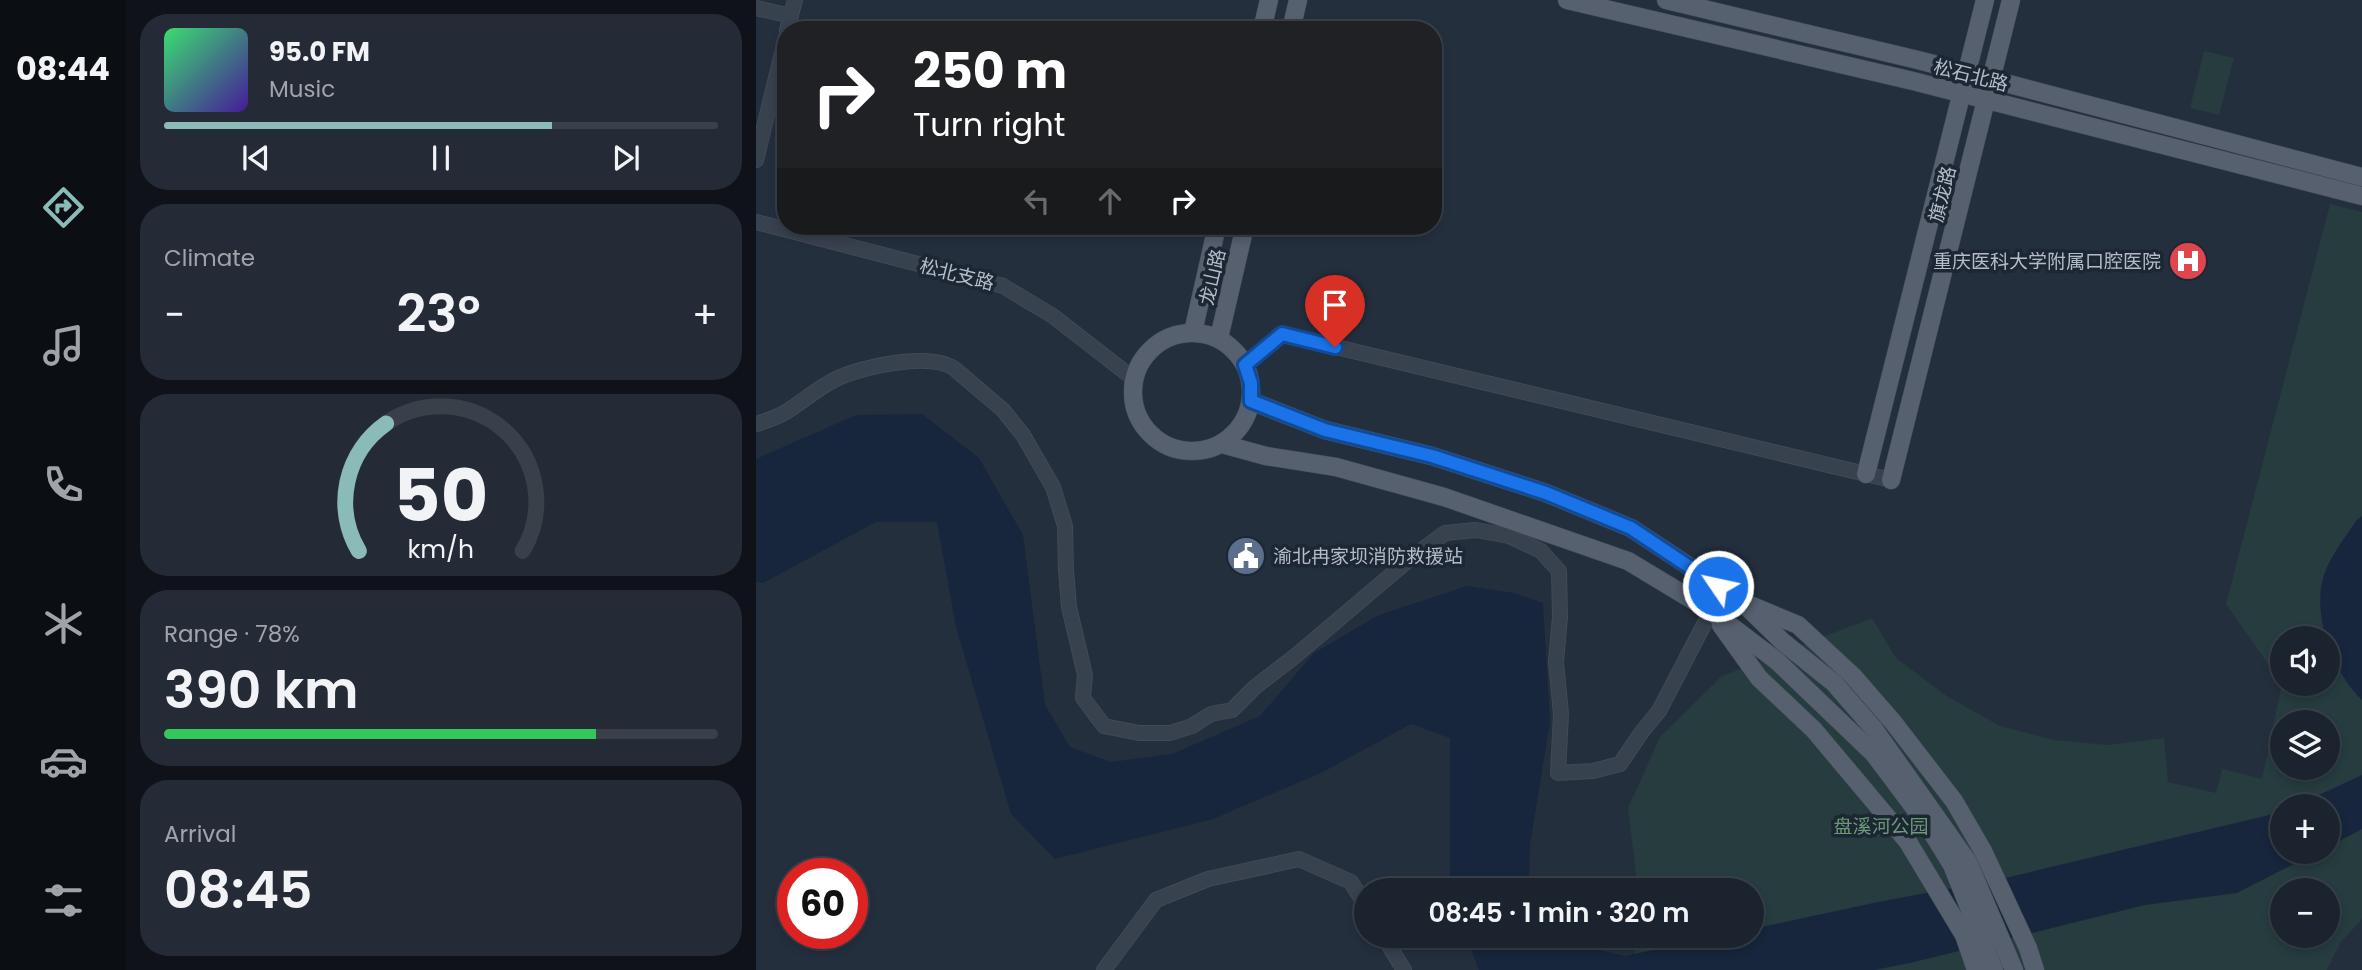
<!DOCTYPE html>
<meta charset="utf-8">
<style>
body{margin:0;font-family:Poppins,"Noto Sans SC",sans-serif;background:#242b36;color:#f1f3f6;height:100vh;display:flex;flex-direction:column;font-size:26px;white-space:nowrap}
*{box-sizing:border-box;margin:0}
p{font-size:23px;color:#a0a4aa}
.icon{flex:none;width:38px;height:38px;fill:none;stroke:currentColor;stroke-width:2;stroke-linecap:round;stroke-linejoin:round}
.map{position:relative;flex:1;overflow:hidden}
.drawer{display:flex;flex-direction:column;gap:14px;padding:14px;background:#0f1319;width:630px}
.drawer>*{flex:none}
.hud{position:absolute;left:21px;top:21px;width:665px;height:214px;border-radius:28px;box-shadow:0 4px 10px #0003,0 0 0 2px #39404a;background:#202124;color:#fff;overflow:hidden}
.buttons{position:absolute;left:1514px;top:626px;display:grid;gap:14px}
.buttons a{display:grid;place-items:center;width:70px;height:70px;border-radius:50%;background:#1b232e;box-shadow:0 4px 10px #0003,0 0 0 2px #39404a;font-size:35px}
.speed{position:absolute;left:21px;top:858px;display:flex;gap:14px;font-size:35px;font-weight:700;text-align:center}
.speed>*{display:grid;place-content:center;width:91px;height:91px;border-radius:50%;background:#1b232e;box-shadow:0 4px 10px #0003,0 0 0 2px #39404a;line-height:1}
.speed .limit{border:10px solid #d22;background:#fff;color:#111}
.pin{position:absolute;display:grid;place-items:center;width:60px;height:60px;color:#fff;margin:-72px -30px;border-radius:50% 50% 50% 0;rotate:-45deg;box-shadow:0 0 7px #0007}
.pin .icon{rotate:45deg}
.me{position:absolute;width:77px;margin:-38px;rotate:304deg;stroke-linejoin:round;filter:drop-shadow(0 0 5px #0008)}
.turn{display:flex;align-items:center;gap:24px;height:147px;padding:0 21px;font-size:32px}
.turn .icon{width:91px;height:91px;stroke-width:2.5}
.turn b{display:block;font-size:49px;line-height:60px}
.lanes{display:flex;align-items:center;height:66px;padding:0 21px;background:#0003;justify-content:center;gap:35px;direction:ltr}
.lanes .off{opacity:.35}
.big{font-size:52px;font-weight:600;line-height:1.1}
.drawer .tile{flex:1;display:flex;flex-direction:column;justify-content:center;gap:10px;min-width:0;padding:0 24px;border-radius:28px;background:#242b36}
.drawer .dial{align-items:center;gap:0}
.dial svg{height:182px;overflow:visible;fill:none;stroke:#39404a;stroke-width:7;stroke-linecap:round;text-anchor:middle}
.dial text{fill:#f1f3f6;stroke:none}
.song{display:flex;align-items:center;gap:21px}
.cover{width:84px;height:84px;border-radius:10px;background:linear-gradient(135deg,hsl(140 70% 55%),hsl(260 70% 35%))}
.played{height:7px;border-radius:4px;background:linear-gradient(90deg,#8bbbb9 70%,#39404a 70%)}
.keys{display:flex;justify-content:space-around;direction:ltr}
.heat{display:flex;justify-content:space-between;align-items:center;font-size:38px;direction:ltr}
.charge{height:10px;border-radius:5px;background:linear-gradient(90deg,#34c759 78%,#39404a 0)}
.trip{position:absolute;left:598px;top:878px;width:410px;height:70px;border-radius:35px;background:#1b232e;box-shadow:0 4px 10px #0003,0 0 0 2px #39404a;font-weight:600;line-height:70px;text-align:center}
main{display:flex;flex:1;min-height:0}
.dock{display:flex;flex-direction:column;width:126px;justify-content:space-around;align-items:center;background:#0b0e12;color:#a0a4aa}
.dock .icon{width:49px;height:49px}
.dock .current{color:#8bbbb9}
.dock b{font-size:32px;color:#f1f3f6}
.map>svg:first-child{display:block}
</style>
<main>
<nav class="dock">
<b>08:44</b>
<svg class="icon current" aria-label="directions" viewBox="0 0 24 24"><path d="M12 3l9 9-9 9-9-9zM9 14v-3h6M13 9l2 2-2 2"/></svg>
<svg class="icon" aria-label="music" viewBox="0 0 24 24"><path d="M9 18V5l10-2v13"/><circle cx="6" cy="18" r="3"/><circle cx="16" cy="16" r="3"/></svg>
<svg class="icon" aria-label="phone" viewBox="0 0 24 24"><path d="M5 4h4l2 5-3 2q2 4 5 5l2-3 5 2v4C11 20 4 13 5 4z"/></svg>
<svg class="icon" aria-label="climate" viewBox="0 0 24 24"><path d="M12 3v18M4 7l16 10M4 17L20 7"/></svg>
<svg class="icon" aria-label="car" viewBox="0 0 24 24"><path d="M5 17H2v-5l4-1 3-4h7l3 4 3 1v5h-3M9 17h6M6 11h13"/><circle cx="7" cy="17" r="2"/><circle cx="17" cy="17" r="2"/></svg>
<svg class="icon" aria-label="filters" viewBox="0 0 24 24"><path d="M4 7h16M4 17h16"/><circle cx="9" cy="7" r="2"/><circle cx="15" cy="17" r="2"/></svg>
</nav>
<section class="drawer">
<div class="tile">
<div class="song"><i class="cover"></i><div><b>95.0 FM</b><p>Music</p></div></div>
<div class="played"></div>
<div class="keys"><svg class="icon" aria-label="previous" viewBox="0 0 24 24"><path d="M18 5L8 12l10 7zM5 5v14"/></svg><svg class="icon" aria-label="pause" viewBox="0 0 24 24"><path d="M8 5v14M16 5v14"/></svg><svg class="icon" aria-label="next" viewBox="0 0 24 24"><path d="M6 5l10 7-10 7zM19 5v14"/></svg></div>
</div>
<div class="tile"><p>Climate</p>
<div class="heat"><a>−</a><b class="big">23°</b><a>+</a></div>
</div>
<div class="tile dial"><svg viewBox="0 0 100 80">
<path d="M14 69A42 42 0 1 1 86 69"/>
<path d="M14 69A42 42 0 0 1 26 13" stroke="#8bbbb9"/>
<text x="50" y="56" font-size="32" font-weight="700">50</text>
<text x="50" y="72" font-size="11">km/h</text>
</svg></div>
<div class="tile"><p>Range · 78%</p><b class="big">390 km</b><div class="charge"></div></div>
<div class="tile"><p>Arrival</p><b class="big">08:45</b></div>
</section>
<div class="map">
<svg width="1606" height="970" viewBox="0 0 1606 970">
<rect width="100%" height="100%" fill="#242f3e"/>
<!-- green -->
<g fill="#263c3f" fill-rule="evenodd">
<polygon points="1448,51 1478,58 1463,115 1434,108"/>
<path d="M1574,204l32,8v707l-22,24 -13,27h-695l5,-34h115v-45h-114l-10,-83 32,-71 62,-61 150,-58 24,40 52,39 52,29 54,14 54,5 56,-7 4,44 48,11 6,-24 40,10 20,-95h46v-45h-46v45l-56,-80zM1526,723h46v45h-46zM1526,807h46v45h-46zM1526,891h46v45h-46z"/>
</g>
<!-- water -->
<g fill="#17263c">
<polygon points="166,414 223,458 267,535 289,705 314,747 355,762 416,754 504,716 558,653 623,615 711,586 758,593 787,603 794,722 774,845 773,891 694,891 694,738 655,724 567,772 457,819 299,859 255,814 200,627 181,522 120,522 7,583 0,582 0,459 100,415"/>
<path d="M1606,516v184c-28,-27 -48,-79 -40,-118 5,-22 22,-43 34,-61z"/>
<polygon points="1606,775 1606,829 1572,847 1572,807 1537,807"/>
<polygon points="1526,812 1526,852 1561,852 1481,893 1389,905 1154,963 1118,970 723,970 710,936 781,936 869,956 962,936 996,936 996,929 1122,902 1245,879"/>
</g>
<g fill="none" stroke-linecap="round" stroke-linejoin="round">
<defs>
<g id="minor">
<polyline points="0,8 35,16"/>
<polyline points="31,30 39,0"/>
<polyline points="0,160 30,37"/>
<polyline points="0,222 247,286 297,316 378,379"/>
<polyline points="489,365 526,334 1135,480"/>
<path d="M0,424c10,-3 21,-7 30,-12 17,-11 32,-24 50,-33 26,-13 97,-28 120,-9l47,40 20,25 30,52 12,39 1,44 3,37 16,68 -2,23 21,28 35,7h31l22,-7 19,-12 21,-4 23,-23 39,-30 117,-99 34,-25 31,-3 33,6 32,15 18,20 1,46 -4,45 5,52 -3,59 35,-2 27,-7 21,-31 18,-22 52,-100"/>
<polyline points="627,936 648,970"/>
<polyline points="348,970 400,900 452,879 543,859 595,882 611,908"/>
</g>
<g id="major">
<polyline points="811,0 1157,81 1606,196"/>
<polyline points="910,0 1162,60 1606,177"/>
<polyline points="506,30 513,0"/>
<polyline points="535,30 542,0"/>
<polyline points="437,332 461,226"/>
<circle cx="436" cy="392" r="59"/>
<polyline points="463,338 489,226"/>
<polyline points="495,401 569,430 676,456 790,493 875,528 984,600 1027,642 1078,683 1118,729 1212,862 1258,970"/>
<polyline points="466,444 510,456 580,467 688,497 872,561 955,611 1021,661 1118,754 1172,826 1196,865 1238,970"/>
<polyline points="1110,474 1229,0"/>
<polyline points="1135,480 1255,0"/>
<polyline points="994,605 1042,625 1097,676 1137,722 1198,801 1227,851 1272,948 1279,970"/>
<polyline points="965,625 1003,678 1058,730 1152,842 1208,935 1220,970"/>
</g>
</defs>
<!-- minor casing -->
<use href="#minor" stroke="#414a57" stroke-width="16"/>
<!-- major casing -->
<use href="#major" stroke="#414a57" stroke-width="19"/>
<!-- minor -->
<use href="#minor" stroke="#38414e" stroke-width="14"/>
<!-- major -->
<use href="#major" stroke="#56606e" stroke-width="18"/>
</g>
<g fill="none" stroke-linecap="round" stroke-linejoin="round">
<defs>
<polyline id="route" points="579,347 526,334 489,365 495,383 495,401 569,430 676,456 790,493 875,528 962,586"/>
</defs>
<!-- route casing -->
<use href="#route" stroke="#114b97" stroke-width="18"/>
<!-- route -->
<use href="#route" stroke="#1a73e8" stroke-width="12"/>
</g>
<!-- icons -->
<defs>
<symbol id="hospital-disc" viewBox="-11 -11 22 22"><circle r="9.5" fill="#e0444e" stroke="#1d2633"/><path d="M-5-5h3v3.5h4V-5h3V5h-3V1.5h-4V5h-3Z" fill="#fff"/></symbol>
<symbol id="civic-disc" viewBox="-11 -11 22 22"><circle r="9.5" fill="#5c6f8a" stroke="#1d2633"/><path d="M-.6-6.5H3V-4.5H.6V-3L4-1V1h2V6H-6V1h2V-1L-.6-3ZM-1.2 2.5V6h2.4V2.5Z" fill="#fff"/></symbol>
</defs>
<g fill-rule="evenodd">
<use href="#hospital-disc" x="1410" y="239" width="44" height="44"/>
<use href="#civic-disc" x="468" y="534" width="44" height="44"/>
</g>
<g text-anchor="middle" stroke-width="7" stroke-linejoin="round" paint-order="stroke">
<!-- street labels -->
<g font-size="19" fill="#b4bcc9" stroke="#1d2633">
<text transform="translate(1215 75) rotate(14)" y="7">松石北路</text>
<text transform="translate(1186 194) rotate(-76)" y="7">旗龙路</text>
<text transform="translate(201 274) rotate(14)" y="7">松北支路</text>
<text transform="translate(456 277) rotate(-77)" y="7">龙山路</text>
</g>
<!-- poi labels -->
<g font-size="19" fill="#b4bcc9" stroke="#1d2633" text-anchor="end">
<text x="1405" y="268">重庆医科大学附属口腔医院</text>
<text x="517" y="563" text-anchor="start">渝北冉家坝消防救援站</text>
</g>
<!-- park labels -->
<g font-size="19" fill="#6b9a76" stroke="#1d2633">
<text x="1125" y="833">盘溪河公园</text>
</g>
</g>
</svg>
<div class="buttons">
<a><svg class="icon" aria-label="sound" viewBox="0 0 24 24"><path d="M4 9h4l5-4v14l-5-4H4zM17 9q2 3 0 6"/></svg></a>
<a><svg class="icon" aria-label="layers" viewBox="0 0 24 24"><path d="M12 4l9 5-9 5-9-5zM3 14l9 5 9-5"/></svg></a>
<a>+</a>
<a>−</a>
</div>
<div class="speed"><div class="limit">60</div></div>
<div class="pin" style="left:579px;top:347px;background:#d93025"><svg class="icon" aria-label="arrive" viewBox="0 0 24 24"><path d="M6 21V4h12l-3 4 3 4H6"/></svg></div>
<svg class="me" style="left:962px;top:586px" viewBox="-20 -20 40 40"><circle r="17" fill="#1a73e8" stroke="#fff" stroke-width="3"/><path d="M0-11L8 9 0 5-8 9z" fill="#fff"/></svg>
<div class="trip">08:45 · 1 min · 320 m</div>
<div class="hud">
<div class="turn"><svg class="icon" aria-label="right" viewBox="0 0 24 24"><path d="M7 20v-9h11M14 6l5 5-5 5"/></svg><div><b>250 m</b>Turn right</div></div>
<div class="lanes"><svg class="icon off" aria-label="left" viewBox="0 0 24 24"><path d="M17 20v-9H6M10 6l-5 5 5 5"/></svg><svg class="icon off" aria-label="ahead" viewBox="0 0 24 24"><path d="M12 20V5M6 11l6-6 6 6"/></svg><svg class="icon" aria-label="right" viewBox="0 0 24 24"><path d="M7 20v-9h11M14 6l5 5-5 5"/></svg></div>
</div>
</div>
</main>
